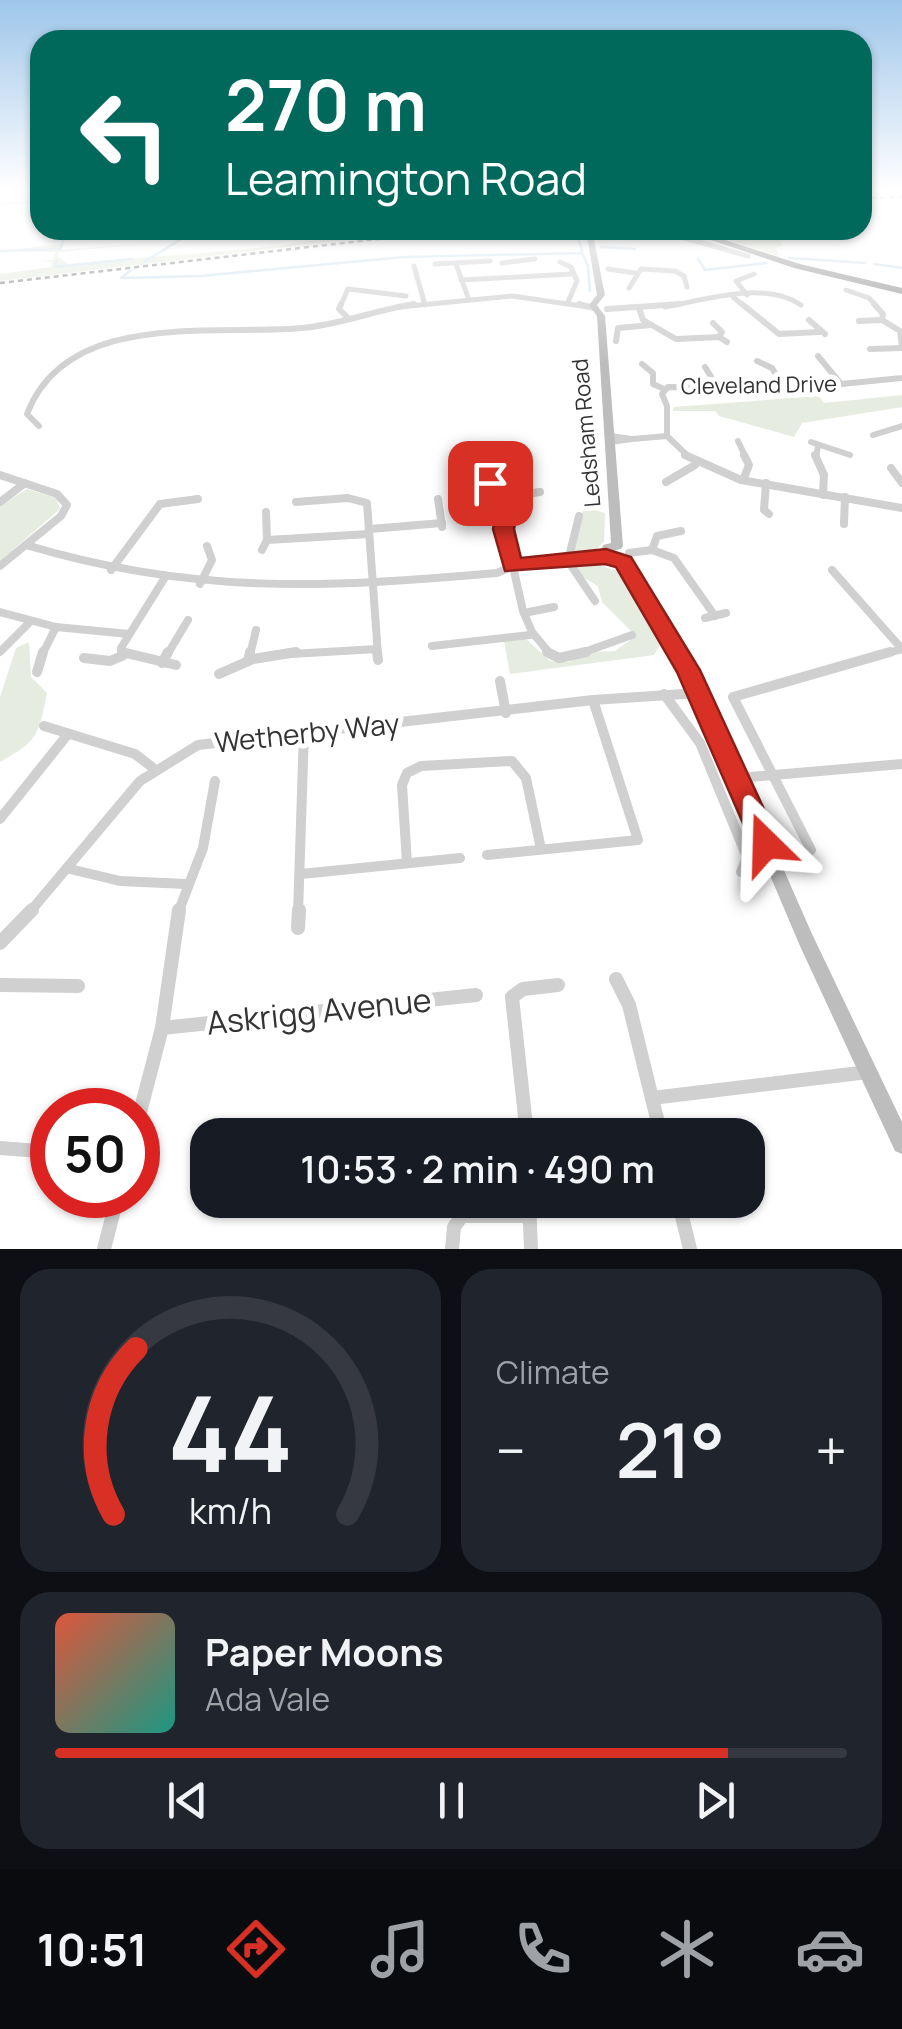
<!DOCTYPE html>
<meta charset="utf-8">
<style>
body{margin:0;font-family:Manrope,sans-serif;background:#20242c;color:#f1f3f6;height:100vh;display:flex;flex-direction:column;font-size:38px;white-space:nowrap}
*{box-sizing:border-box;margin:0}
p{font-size:32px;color:#9ea1a6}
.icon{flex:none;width:55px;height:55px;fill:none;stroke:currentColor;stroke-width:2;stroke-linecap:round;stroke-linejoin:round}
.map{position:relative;height:1249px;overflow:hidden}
.panel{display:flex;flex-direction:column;gap:20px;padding:20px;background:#0d0f14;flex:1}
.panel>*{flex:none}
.guide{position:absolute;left:30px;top:30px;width:842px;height:210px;border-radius:30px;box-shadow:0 2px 8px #0004;background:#00695c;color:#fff;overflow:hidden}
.speed{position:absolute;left:30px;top:1088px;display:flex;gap:20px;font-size:50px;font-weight:700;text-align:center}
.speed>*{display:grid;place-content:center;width:130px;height:130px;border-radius:50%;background:#171b24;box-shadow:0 2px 8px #0004;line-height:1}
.speed .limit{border:15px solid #d22;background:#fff;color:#111}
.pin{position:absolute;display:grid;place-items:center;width:85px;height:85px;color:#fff;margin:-42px;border-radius:20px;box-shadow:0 5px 15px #0006}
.me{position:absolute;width:110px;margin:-55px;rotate:338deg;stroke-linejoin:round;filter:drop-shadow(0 0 8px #0008)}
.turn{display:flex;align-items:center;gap:35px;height:210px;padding:0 30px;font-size:45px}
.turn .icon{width:130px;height:130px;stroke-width:2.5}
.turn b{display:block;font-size:70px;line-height:85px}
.big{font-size:75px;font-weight:600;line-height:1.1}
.panel .widget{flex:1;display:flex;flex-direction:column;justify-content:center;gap:15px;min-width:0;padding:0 35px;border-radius:30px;background:#20242c}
.panel .dial{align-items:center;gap:0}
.dial svg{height:260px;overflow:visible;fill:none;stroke:#363941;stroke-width:7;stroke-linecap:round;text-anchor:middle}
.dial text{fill:#f1f3f6;stroke:none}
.song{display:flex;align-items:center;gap:30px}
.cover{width:120px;height:120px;border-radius:15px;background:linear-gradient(135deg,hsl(10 70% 55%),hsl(170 70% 35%))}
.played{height:10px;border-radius:5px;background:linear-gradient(90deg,#d93025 85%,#363941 85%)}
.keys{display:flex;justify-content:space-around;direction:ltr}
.heat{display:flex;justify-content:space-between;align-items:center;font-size:55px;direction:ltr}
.panel .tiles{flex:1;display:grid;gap:20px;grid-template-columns:1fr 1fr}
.widget:last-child{grid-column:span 2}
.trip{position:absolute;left:190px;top:1118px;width:575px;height:100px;border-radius:30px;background:#171b24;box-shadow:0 2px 8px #0004;font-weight:600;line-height:100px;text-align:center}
.tabs{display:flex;height:160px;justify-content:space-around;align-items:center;background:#090b0e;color:#9ea1a6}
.tabs .icon{width:70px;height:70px}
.tabs .on{color:#d93025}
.tabs b{font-size:45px;color:#f1f3f6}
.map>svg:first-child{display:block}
</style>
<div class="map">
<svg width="902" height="1249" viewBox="0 0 902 1249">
<rect width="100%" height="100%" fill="#fff"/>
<!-- green -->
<g fill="#e6ecdf">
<path d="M367,230h63l-430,51v-7l51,-7 1,-5 -10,-1 11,-1 3,-8 -56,-1 63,-7 -1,6 78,-6 -81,8 -1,5 10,7c99,-10 200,-11 299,-34z"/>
<polygon points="696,230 797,230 799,231 775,234 783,245 776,248 779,256"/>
<polygon points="902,395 902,407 802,423 794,437 719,416 715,411 673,411 674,407 819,396 824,403"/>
<polygon points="27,489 56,498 60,509 0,561 0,506"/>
<path d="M584,507l21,6 -1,29 -11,10 3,12 27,9 39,69 -8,13 -144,19 -6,-33 22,-2 24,22 19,1 20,-10 26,-1 21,-15 -34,-34 -4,-15c-4,-4 -9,-6 -14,-9 -22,-15 -6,-51 0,-71z"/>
<path d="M29,642l2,35 16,16c-9,43 -8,47 -47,69v-65l16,-49z"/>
</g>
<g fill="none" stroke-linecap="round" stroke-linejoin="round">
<!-- stream -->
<g stroke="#cfe2ee" stroke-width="2.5">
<polyline points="0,204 40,202"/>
<polyline points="576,230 582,251"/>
<polyline points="601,247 635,249"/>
<polyline points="0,251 60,249 67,230"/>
<polyline points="789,258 865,263"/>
<polyline points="698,259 705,270 766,263"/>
<polyline points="57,261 55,267 132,259"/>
<polyline points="144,262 196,230"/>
<polyline points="874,264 902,268"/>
<polyline points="588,268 590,291"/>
<polyline points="131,270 121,278 201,276 404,257 582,253 588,266"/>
</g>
<!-- street-far4 -->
<g stroke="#d0d0d0" stroke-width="5">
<polyline points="657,230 748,256"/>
<polyline points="560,262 571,267 577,281 568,302"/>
<polyline points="502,263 535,259"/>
<polyline points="435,264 490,261"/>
<polyline points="456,264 469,300"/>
<polyline points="414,266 425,305"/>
<polyline points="608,269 635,273"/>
<polyline points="675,271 684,276 687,287"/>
<polyline points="461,280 571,274"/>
<polyline points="629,288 641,269 675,271"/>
<polyline points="846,290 869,298 877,307"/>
<polyline points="747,295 736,281 754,274"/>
<polyline points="733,297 745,307"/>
<polyline points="340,307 348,289 406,296"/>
<polyline points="399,307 512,296 589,307"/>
<path d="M665,307c39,-7 101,-27 136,-2"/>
</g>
<!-- street-far3 -->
<g stroke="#d0d0d0" stroke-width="6">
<polyline points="341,304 339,309 347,317"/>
<polyline points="579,304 594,308"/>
<polyline points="742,304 779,334 819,332"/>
<polyline points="874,304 883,314 882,320 900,331 902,347"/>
<polyline points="639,308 643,320 676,339 719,337 727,342"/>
<polyline points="607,309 680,304"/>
<polyline points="809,320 825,334"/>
<polyline points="859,321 882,320"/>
<polyline points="713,323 722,332 719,337"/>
<polyline points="616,341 618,328 651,325"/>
<polyline points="870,349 902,348"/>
<polyline points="818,356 841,384"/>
<polyline points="757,361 772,368 780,381"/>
<polyline points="642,364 653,373 653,384 664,389"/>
<polyline points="705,367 718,388"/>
<path d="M39,426l-12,-12c40,-105 186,-78 275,-86 37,-3 74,-18 112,-24"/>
<polyline points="873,435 902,426"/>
<polyline points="610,436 632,439 611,442"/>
<polyline points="667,436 667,406 662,394 668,387 718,388 780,381 831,385 902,378"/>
<polyline points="632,439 667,436 690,458"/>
<polyline points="738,441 746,458"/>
<polyline points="811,442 850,455"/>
<polyline points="816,458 818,446"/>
</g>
<!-- street-far2 -->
<g stroke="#d0d0d0" stroke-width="8">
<polyline points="685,455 741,480 902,508"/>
<polyline points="815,455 824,475 823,495"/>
<polyline points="891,468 902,483"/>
<polyline points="0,475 57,494 67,505 61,516 0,566"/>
<polyline points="744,478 749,465 744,455"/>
<polyline points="666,482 695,465"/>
<polyline points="490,483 508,507 507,540 523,611 532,632 551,655"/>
<polyline points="766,483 764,510 769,514"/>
<polyline points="504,497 540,492"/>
<polyline points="438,499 442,527"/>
<polyline points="0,502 25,483"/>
<polyline points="296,502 348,498 367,503 378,655"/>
<polyline points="579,516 568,561 595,601"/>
<polyline points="844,524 845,497"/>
<polyline points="370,529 442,523"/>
<polyline points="681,531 657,536 652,550 674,558 715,616"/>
<polyline points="267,540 369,534"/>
<path d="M26,545c167,50 300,43 471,28l16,-7 93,-10"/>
<polyline points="262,550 267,540 266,512"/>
<polyline points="629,553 652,550"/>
<polyline points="111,570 160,504 198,499"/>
<polyline points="832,570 902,649"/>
<polyline points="200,584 212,560 207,546"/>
<polyline points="0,612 56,627 129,634"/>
<polyline points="524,613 554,607"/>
<polyline points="705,618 726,613"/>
<polyline points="432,646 530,635"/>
<polyline points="0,652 31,621"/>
<polyline points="42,655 56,627"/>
<polyline points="122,655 121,648 164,579"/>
<polyline points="167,655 188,620"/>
<polyline points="250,655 256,630"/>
<polyline points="274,655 377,649"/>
<polyline points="576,655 632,635"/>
<polyline points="881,655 902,649"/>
</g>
<!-- street-far1 -->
<g stroke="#d0d0d0" stroke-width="10">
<polyline points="122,652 176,665"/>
<polyline points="377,652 378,660"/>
<polyline points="547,652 559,658 586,652"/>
<polyline points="84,658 110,661 122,656"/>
<polyline points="248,661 250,652"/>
<polyline points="162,663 168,652"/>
<polyline points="37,672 43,652"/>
<polyline points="219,674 253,659 296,652"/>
<polyline points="500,681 506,713"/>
<polyline points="664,694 700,743 747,857 741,872"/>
<polyline points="44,726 135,754 152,767"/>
<polyline points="739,778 902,764"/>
<polyline points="0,819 68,734"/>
<polyline points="811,850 733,697 890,652"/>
<polyline points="487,855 638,840 593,700"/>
<polyline points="407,863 402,785 407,773 421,766 512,761 526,778 541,849"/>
<polyline points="70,869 120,881 186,884"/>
<polyline points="301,874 460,858"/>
<polyline points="29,913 140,781 198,745 593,700 699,693"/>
<polyline points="178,913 203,848 215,781"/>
<polyline points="298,913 304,732"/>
</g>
<!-- street -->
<g stroke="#d0d0d0" stroke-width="14">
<polyline points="298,928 299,910"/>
<polyline points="0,943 32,910"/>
<polyline points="616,979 629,1005 661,1135"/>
<polyline points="0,985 78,986"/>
<polyline points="162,1028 476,995"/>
<polyline points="652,1098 868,1072"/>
<polyline points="138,1120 162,1028 179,910"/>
<polyline points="527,1135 512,997 523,989 558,985"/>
<polyline points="0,1148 52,1152"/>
<polyline points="529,1200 531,1249"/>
<polyline points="678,1200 690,1249"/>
<polyline points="104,1249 118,1195"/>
<polyline points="452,1249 454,1227 462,1216 530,1216"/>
</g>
<!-- secondary -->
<polygon fill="#bdbdbd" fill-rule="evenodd" points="586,230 592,230 605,295 597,305 605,316 623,546 621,549 612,551 612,554 628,559 706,693 812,934 902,1122 902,1154 895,1151 800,946 693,694 620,565 602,559 600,556 603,545 611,543 597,316 589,305 597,295"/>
<!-- highway -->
<polygon fill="#9a9a9a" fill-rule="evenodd" points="681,230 694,230 800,264 902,288 902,294 794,268"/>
<!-- rail -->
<g stroke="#888" stroke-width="2.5" stroke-dasharray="5 4" stroke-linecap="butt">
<polyline points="862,198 902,197"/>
<polyline points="0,283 455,230"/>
</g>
</g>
<!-- sky -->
<linearGradient id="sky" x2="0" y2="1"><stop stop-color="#9ec6ea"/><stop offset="0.52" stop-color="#fff"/><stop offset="1" stop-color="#fff" stop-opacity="0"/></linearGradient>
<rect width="902" height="365" fill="url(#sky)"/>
<!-- route -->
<polygon fill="#d93025" stroke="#8d1f18" stroke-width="2.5" points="490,477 496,479 518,507 514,529 521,558 606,549 631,557 700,670 780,844 776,853 766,857 756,853 677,672 616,567 605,564 505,571 493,529 498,508 480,483"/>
<g text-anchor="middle" stroke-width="10" stroke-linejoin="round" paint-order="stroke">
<!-- far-street labels -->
<g font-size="22" fill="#333" stroke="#fff">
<text transform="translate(759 385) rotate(-1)" y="8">Cleveland Drive</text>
<text transform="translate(586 433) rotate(-95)" y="8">Ledsham Road</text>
</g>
<!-- street labels -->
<g font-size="28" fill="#333" stroke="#fff">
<text transform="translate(307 733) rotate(-6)" y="10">Wetherby Way</text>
</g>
<!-- near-street labels -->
<g font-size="32" fill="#333" stroke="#fff">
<text transform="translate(319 1012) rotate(-6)" y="11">Askrigg Avenue</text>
</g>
</g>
</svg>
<div class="speed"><div class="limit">50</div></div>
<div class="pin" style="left:490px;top:483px;background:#d93025"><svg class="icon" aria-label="arrive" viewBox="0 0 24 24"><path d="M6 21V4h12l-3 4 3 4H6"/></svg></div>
<svg class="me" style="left:766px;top:844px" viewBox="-20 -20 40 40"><path d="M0-17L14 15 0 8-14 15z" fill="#d93025" stroke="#fff" stroke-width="4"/></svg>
<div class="trip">10:53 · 2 min · 490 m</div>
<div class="guide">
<div class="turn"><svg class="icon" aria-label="left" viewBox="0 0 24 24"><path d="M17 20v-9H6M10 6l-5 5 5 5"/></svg><div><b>270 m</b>Leamington Road</div></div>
</div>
</div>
<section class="panel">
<div class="tiles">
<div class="widget dial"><svg viewBox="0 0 100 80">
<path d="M14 69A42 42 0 1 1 86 69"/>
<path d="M14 69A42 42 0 0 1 21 18" stroke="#d93025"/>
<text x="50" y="56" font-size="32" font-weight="700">44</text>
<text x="50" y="72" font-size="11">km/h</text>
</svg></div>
<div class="widget"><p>Climate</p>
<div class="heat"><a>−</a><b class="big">21°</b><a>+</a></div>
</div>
<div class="widget">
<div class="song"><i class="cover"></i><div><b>Paper Moons</b><p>Ada Vale</p></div></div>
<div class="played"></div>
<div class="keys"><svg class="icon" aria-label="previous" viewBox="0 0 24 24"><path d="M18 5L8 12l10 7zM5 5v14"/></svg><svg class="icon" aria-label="pause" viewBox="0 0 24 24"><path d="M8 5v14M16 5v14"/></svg><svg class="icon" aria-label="next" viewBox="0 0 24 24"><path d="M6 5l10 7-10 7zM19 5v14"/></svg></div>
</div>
</div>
</section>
<nav class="tabs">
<b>10:51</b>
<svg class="icon on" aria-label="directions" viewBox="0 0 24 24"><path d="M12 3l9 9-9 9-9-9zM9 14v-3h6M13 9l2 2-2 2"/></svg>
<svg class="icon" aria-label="music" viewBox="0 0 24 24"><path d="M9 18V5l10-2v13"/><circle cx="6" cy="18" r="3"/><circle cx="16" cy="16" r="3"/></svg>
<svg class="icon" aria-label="phone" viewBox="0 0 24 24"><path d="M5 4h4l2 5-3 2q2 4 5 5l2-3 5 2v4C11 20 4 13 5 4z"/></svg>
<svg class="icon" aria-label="climate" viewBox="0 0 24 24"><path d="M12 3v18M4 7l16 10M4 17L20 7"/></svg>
<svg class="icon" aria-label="car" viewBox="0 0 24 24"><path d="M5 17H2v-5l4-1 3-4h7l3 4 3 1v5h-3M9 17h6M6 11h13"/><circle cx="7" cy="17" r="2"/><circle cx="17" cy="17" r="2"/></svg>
</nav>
